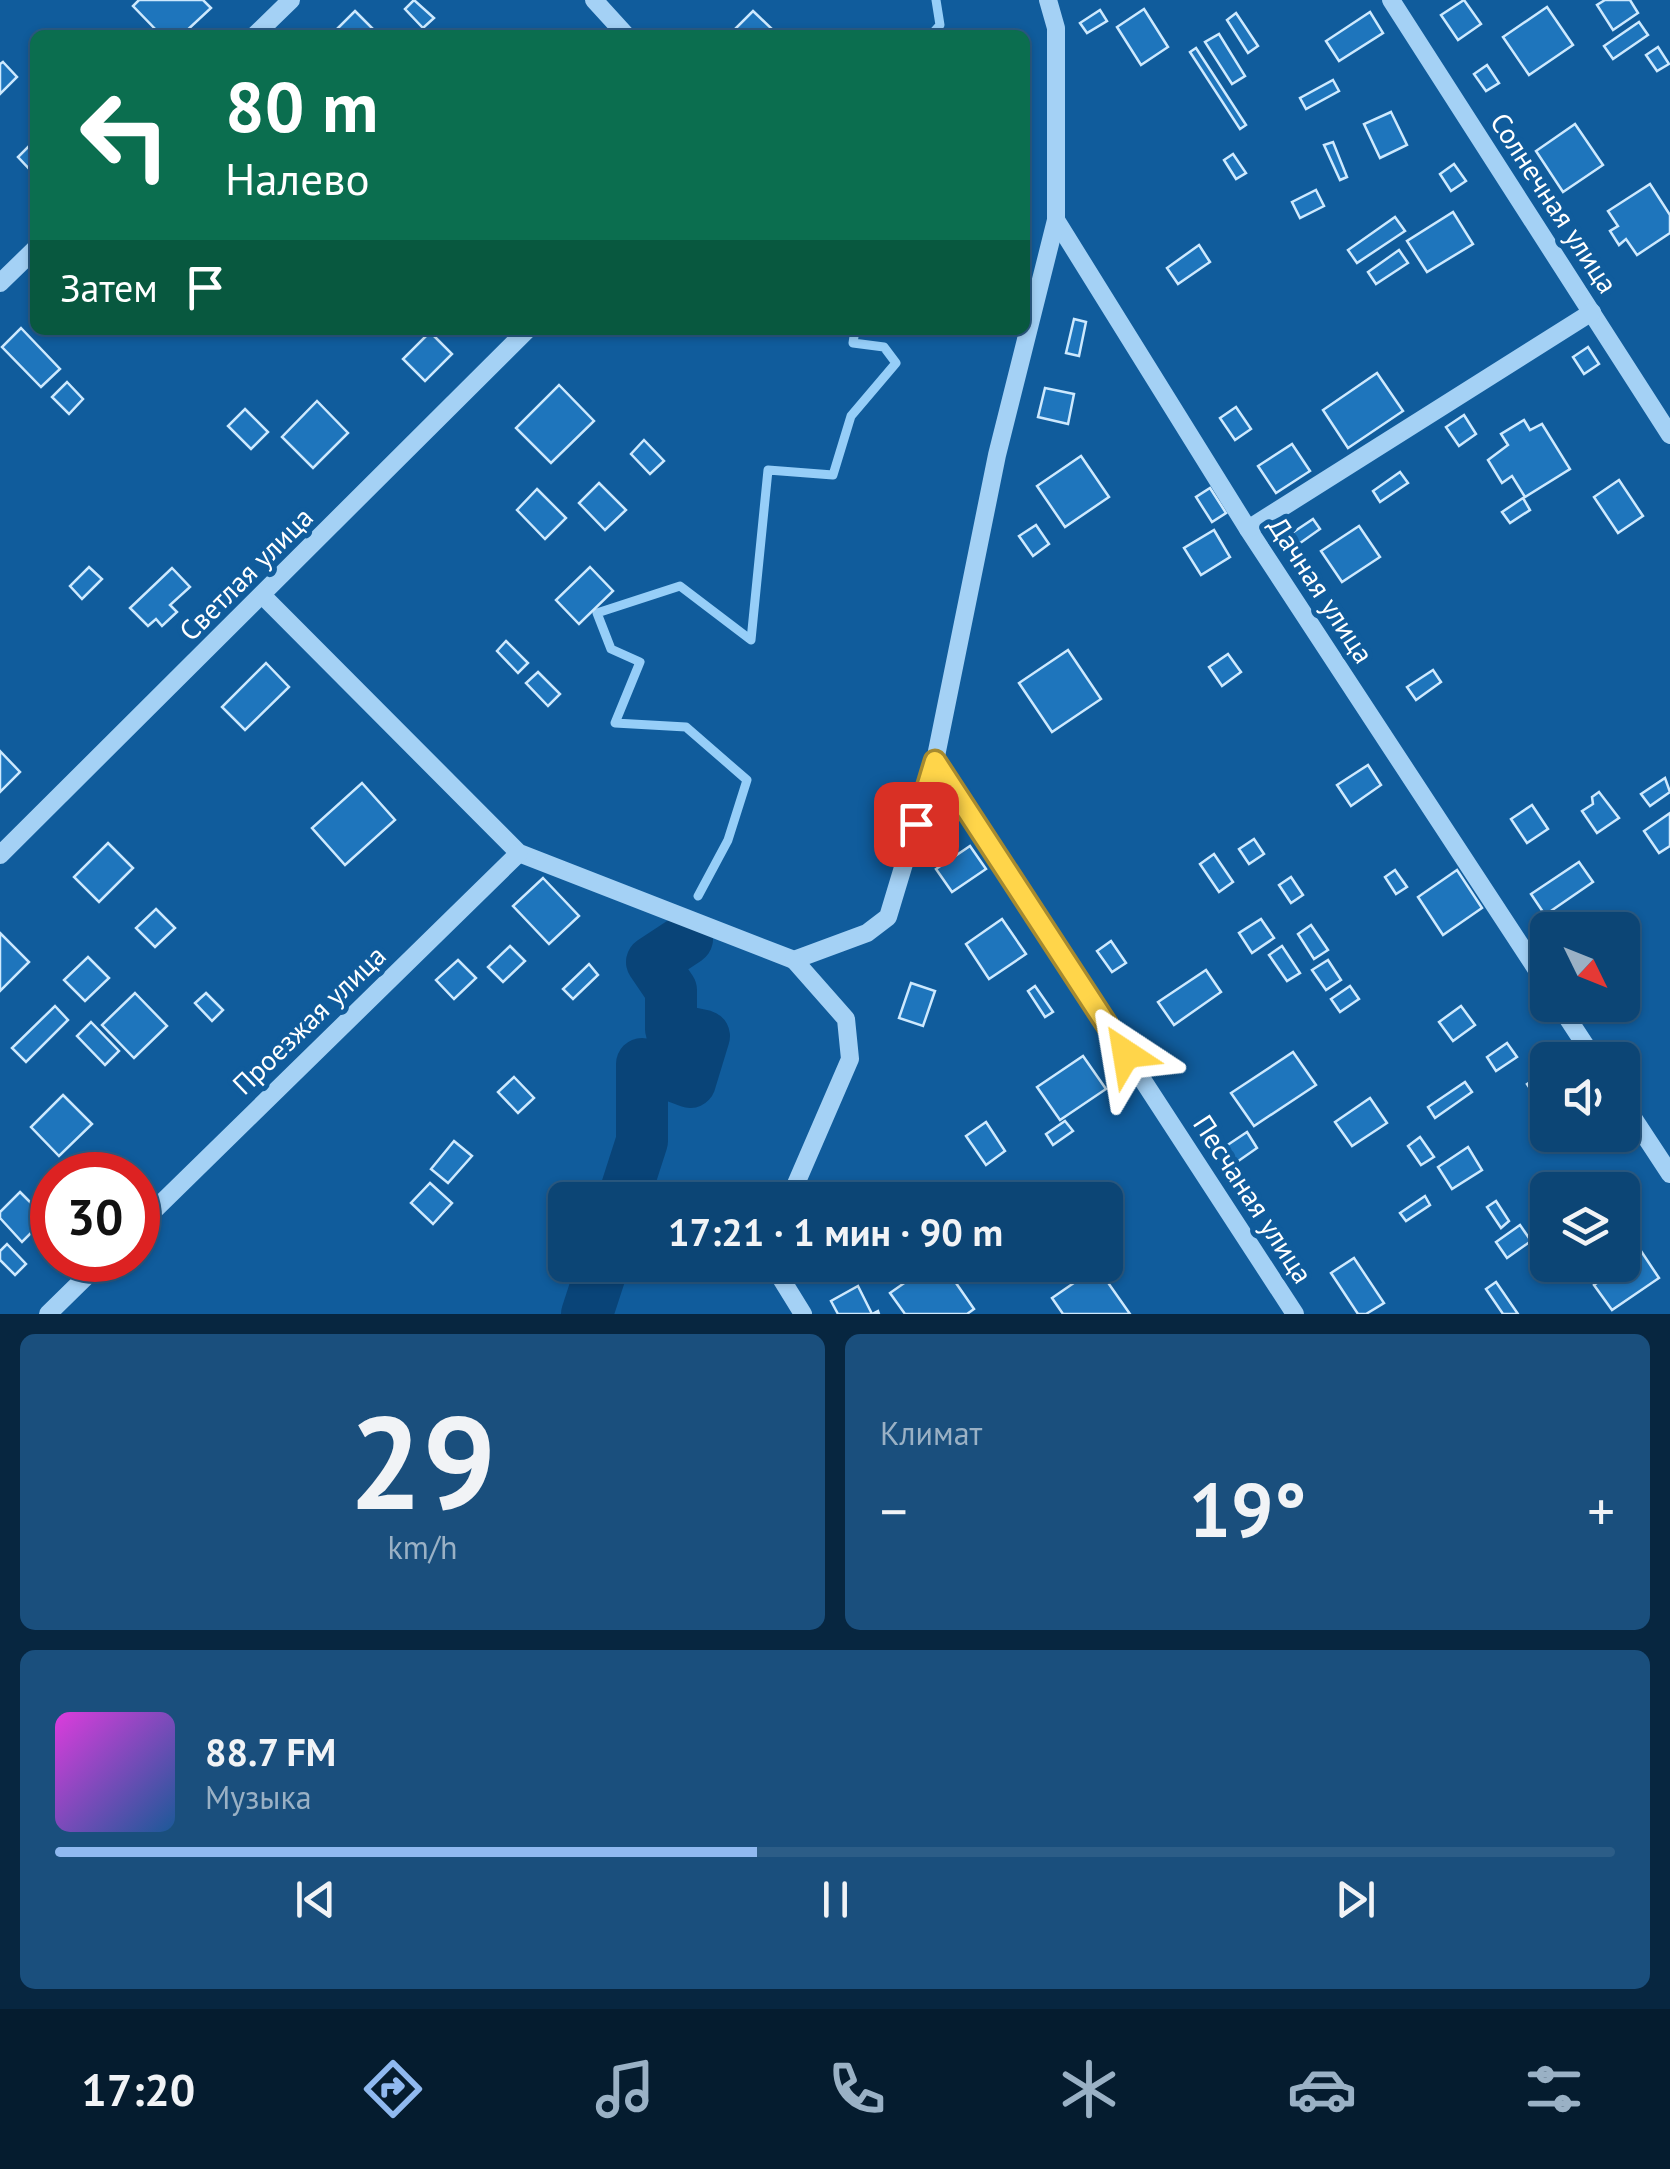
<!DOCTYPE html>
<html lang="ru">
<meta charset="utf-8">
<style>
body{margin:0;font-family:"PT Sans",sans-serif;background:#1a4f7d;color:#f1f3f6;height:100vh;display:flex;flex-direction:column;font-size:38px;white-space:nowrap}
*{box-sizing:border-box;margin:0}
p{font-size:32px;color:#9ab1c5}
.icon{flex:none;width:55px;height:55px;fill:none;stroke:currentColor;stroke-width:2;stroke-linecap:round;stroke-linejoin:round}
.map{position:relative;height:1314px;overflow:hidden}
.sheet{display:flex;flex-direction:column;gap:20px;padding:20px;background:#072640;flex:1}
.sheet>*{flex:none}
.guide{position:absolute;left:30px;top:30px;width:1000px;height:305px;border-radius:15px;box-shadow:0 2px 8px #0004,0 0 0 2px #2c5d87;background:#0b6e4f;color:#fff;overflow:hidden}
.needle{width:65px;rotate:133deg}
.fabs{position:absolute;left:1530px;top:912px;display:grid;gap:20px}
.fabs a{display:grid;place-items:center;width:110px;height:110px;border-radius:15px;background:#0c4575;box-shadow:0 2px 8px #0004,0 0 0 2px #2c5d87;font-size:50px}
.speed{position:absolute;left:30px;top:1152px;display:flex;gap:20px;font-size:50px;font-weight:700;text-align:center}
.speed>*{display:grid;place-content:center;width:130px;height:130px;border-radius:50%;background:#0c4575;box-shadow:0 2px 8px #0004,0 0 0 2px #2c5d87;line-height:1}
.speed .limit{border:15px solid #d22;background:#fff;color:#111}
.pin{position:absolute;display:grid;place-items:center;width:85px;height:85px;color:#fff;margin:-42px;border-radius:20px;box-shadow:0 5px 15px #0006}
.me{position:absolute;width:110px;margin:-55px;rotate:327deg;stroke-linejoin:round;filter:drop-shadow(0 0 8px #0008)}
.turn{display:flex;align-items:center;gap:35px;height:210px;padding:0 30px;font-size:45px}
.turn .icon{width:130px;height:130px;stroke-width:2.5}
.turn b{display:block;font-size:70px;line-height:85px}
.then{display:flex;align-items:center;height:95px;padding:0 30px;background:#0003;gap:20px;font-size:38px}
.big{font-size:75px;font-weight:700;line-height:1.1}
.sheet .card{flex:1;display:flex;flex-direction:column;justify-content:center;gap:15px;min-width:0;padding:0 35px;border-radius:15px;background:#1a4f7d}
.sheet .dial{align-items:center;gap:0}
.dial b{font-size:130px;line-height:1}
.song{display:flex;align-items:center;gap:30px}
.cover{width:120px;height:120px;border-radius:15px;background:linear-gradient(135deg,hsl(300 70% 55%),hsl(210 70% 35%))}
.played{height:10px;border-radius:5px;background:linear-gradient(90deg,#90b9f0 45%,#2c5d87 45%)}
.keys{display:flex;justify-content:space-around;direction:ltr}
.heat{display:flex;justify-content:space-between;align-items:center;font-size:55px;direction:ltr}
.sheet .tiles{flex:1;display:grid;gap:20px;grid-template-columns:1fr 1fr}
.card:last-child{grid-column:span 2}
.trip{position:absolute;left:548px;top:1182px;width:575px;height:100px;border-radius:15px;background:#0c4575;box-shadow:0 2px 8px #0004,0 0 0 2px #2c5d87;font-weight:700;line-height:100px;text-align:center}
.tab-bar{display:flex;height:160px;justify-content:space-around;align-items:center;background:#051c2f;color:#9ab1c5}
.tab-bar .icon{width:70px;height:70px}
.tab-bar .current{color:#90b9f0}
.tab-bar b{font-size:45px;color:#f1f3f6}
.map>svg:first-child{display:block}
</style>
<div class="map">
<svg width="1670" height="1314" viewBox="0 0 1670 1314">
<rect width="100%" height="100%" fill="#105c9c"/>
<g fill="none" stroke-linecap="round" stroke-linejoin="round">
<!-- stream -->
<g stroke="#96cef8" stroke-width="9">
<polyline points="931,35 940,25 936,0"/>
<polyline points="698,896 728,840 747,780 686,727 615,723 640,662 611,649 597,613 680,586 751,640 768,470 833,475 851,416 896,363 884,347 853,343 855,330"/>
</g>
<!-- river -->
<g stroke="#094478" stroke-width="52">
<polyline points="623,1200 642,1141 642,1064 690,1082 704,1036 671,1029 671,990 652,962 687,939"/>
<polyline points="587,1314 603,1265"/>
</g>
</g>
<!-- building -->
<g fill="#1e75bc" stroke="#cde9fe" stroke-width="2.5">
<polygon points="139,0 203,0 211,8 182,35 161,35 133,6"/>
<polygon points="414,0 434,18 423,28 405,9"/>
<polygon points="1464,0 1481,24 1458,40 1441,15"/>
<polygon points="1605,0 1630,0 1638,13 1613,30 1597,5"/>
<polygon points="1547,7 1573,45 1529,75 1503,37"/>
<polygon points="1144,9 1168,47 1141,65 1117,27"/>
<polygon points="1100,10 1107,21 1087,33 1080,23"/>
<polygon points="355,11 379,35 378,35 333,33"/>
<polygon points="753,11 773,30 768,35 729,35"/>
<polygon points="1370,12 1383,33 1339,61 1326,41"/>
<polygon points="1236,13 1258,46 1248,53 1227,20"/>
<polygon points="1639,22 1648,35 1613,59 1604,46"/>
<polygon points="1219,34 1245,76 1232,84 1205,42"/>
<polygon points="1658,47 1669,64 1657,71 1646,55"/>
<polygon points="1196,48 1246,125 1240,129 1190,52"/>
<polygon points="3,62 17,77 0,94 0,64"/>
<polygon points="1487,65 1499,83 1486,91 1474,74"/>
<polygon points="1333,80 1339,91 1306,109 1300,98"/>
<polygon points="1391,112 1407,145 1380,158 1364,124"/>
<polygon points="1575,124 1603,165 1563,192 1536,151"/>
<polygon points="35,140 35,175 18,157"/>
<polygon points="1333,142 1347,177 1340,180 1324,145"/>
<polygon points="1233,154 1246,173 1236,179 1224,160"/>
<polygon points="1454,164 1466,181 1451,191 1440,174"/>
<polygon points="1650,184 1670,215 1670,233 1637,255 1626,239 1619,245 1610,231 1618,226 1608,211"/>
<polygon points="1316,190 1324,206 1300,218 1292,202"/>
<polygon points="1453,212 1473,244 1427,272 1407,241"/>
<polygon points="1395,217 1405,231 1357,263 1348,250"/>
<polygon points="1199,245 1210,262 1178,284 1167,268"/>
<polygon points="1399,250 1408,263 1376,284 1368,272"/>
<polygon points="1074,319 1086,322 1079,356 1066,353"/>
<polygon points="21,328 60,369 41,387 2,347"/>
<polygon points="430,332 452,354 425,381 403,359"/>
<polygon points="1588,347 1599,364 1584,374 1573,357"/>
<polygon points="1377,373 1403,411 1348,448 1323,410"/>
<polygon points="67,382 83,399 69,414 52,397"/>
<polygon points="559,385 594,421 551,463 516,428"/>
<polygon points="1045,388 1074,394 1068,424 1038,417"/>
<polygon points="317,401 348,433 313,468 282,437"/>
<polygon points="1236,407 1251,429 1235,440 1220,418"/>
<polygon points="245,409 268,432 251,449 228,426"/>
<polygon points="1464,415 1476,434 1459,446 1446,427"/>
<polygon points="1524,420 1530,430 1542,424 1570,469 1525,497 1512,476 1502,483 1488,460 1508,445 1501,434"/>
<polygon points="644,440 664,461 650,474 631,454"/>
<polygon points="1292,444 1310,471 1276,493 1258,466"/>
<polygon points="1081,456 1109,497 1065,527 1037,486"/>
<polygon points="1400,472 1408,483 1380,502 1373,491"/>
<polygon points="1619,480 1643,516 1618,533 1594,497"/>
<polygon points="599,483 626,510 605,530 579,503"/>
<polygon points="1210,488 1226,513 1212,522 1196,497"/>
<polygon points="537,489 566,518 545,539 517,510"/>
<polygon points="1523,498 1530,510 1510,523 1502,512"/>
<polygon points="1313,519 1320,529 1296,546 1289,535"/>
<polygon points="1036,525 1049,544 1033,556 1019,536"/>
<polygon points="1359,526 1380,557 1342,582 1321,551"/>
<polygon points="1214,530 1230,557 1201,575 1184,548"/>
<polygon points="89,567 102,579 82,599 70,586"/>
<polygon points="590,567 613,591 579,624 556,600"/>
<polygon points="172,568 190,587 170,605 177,612 162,626 156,619 148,626 130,608"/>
<polygon points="506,641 528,663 518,673 497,651"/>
<polygon points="1068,650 1101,699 1052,732 1019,683"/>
<polygon points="1228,654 1241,672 1222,686 1209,667"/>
<polygon points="266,663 289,687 245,730 222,707"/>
<polygon points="1433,670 1441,682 1416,700 1407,687"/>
<polygon points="538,672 560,694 548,706 526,683"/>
<polygon points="0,751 20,772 0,792"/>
<polygon points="1368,765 1381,785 1351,806 1337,785"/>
<polygon points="1665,778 1670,792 1650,806 1641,794"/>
<polygon points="362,783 395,820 345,865 312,828"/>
<polygon points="1599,792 1619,818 1597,833 1582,811 1593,804 1592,797"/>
<polygon points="1532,805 1548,829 1527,843 1511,819"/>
<polygon points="1670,813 1670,846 1659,853 1644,831"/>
<polygon points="1254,839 1264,854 1249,864 1239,849"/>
<polygon points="108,843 133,868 99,902 74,877"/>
<polygon points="970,846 986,869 952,892 936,869"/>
<polygon points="1214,854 1233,882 1219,892 1200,864"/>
<polygon points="1579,862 1593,882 1545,915 1531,894"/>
<polygon points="1395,870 1407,887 1396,894 1385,877"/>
<polygon points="1457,870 1482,908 1443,935 1418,897"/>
<polygon points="1291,877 1303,895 1291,903 1279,885"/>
<polygon points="543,878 579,916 549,944 513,906"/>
<polygon points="156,909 175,928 155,947 136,928"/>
<polygon points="1002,919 1026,954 989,979 966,944"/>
<polygon points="1261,919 1274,938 1252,953 1239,933"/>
<polygon points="1311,925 1328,950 1314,959 1298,934"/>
<polygon points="0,933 29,962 0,991"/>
<polygon points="1111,941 1126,963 1112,972 1097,951"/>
<polygon points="510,946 525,961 503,982 488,967"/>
<polygon points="1282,946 1300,973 1287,981 1269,955"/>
<polygon points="88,957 109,978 85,1001 64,980"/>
<polygon points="458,960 476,978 454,999 436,980"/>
<polygon points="1328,960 1341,980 1326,990 1312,970"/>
<polygon points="589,964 598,975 573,999 563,989"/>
<polygon points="1206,970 1221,992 1174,1025 1158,1002"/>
<polygon points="911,983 935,991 923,1026 899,1018"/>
<polygon points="1035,986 1053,1012 1045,1017 1028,991"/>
<polygon points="1350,986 1359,999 1340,1012 1331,999"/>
<polygon points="135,993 167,1026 134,1058 102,1025"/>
<polygon points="206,993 223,1010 212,1021 195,1003"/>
<polygon points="55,1006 68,1020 26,1062 12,1048"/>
<polygon points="1461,1006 1475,1025 1453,1041 1439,1022"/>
<polygon points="91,1022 119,1051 105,1065 77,1036"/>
<polygon points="1507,1043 1517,1057 1496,1071 1487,1057"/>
<polygon points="1293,1052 1316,1085 1254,1126 1231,1093"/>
<polygon points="1083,1056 1106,1089 1060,1120 1037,1087"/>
<polygon points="1548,1070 1548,1112 1546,1113 1527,1084"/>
<polygon points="514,1077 534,1098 518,1113 498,1092"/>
<polygon points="1465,1082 1472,1092 1435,1118 1428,1107"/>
<polygon points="63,1095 92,1124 59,1156 31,1127"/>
<polygon points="1370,1098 1387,1123 1352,1146 1335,1122"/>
<polygon points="1065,1121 1073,1131 1053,1145 1046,1134"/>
<polygon points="986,1122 1005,1151 986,1165 966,1136"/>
<polygon points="1247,1132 1257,1148 1234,1164 1223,1148"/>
<polygon points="1420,1137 1434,1157 1421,1165 1408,1146"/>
<polygon points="454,1141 472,1156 448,1183 431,1169"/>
<polygon points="1468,1147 1482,1170 1452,1189 1438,1167"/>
<polygon points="430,1183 452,1203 433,1224 411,1203"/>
<polygon points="20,1192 46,1218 22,1242 0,1218 0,1212"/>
<polygon points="1425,1196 1430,1205 1406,1221 1400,1213"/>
<polygon points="1496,1201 1509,1221 1501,1228 1487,1207"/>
<polygon points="1520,1225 1531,1241 1507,1258 1496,1242"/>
<polygon points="1635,1242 1659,1278 1612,1310 1594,1285 1610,1274 1604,1265 1622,1265 1622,1250"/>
<polygon points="7,1244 26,1264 15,1275 0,1260 0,1251"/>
<polygon points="1354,1258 1384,1303 1366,1314 1358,1314 1331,1273"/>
<polygon points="930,1265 960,1265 967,1275 956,1283 974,1309 967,1314 905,1314 890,1293"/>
<polygon points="1097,1267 1130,1314 1063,1314 1052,1298"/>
<polygon points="1496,1282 1518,1314 1503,1314 1486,1289"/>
<polygon points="858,1286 872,1314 878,1311 879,1314 838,1314 831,1301"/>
</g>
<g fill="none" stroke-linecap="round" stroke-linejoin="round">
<!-- minor -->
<g stroke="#a4d1f5" stroke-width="18">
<polyline points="594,0 626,35"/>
<polyline points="1391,0 1670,435"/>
<polyline points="255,35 291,0"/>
<polyline points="1056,220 1248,529 1548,987"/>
<polyline points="0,283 35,249"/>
<polyline points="1248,529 1592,312"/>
<polyline points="263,596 519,853 794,960 867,933 888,917 935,761 997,455 1056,220 1056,28 1048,0"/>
<polyline points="935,761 1295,1314"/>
<polyline points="0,855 527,330"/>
<polyline points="1559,1005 1595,1060"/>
<polyline points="1622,1101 1670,1174"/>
<polyline points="789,1200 850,1059 846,1019 794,960"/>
<polyline points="138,1226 519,853"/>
<polyline points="779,1265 782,1280 803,1314"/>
<polyline points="48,1314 103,1260"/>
</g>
</g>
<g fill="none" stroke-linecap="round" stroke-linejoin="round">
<defs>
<polyline id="route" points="916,824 935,761 1126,1054"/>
</defs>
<!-- route casing -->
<use href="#route" stroke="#a68a30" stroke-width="25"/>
<!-- route -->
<use href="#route" stroke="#ffd54a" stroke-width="18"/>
</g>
<g text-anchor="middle" stroke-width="10" stroke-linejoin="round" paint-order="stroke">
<!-- street labels -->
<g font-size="28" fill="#fff" stroke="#105c9c">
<text transform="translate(1554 203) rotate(57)" y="10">Солнечная улица</text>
<text transform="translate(246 574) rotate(-45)" y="10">Светлая улица</text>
<text transform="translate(1321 590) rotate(57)" y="10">Дачная улица</text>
<text transform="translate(309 1020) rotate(-44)" y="10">Проезжая улица</text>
<text transform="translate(1253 1199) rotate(57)" y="10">Песчаная улица</text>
</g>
</g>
</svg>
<div class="fabs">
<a><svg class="needle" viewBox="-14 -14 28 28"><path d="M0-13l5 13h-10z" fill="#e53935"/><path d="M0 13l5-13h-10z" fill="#9ab1c5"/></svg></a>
<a><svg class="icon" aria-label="sound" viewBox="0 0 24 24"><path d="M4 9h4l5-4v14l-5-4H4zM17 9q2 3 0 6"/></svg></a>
<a><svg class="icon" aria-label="layers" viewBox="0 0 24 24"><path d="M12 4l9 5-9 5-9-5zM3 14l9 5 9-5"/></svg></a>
</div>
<div class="speed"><div class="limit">30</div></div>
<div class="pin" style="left:916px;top:824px;background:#d93025"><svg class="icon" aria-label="arrive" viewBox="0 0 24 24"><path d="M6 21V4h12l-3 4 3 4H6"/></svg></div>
<svg class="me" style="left:1126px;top:1054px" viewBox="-20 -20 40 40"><path d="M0-17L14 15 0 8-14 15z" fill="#ffd54a" stroke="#fff" stroke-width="4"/></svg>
<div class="trip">17:21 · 1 мин · 90 m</div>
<div class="guide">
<div class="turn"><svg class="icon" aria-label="left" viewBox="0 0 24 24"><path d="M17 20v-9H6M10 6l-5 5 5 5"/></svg><div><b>80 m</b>Налево</div></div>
<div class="then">Затем<svg class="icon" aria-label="arrive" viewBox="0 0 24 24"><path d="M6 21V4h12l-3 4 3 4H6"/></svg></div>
</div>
</div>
<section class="sheet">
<div class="tiles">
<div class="card dial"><b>29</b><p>km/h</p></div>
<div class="card"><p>Климат</p>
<div class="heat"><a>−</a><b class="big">19°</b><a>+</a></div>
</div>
<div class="card">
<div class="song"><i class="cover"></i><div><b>88.7 FM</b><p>Музыка</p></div></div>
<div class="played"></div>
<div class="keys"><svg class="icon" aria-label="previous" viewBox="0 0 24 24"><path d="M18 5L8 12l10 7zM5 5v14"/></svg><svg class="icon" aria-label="pause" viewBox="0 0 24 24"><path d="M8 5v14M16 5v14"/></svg><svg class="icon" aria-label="next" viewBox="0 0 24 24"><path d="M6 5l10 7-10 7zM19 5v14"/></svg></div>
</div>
</div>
</section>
<nav class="tab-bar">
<b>17:20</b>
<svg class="icon current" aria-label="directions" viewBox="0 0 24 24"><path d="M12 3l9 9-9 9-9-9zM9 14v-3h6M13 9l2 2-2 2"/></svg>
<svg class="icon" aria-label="music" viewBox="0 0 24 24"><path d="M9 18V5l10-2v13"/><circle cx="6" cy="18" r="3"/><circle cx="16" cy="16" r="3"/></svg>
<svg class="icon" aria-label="phone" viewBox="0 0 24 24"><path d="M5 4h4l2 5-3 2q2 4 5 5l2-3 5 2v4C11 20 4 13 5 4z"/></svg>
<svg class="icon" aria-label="climate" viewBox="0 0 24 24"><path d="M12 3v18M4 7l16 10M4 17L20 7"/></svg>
<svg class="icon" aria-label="car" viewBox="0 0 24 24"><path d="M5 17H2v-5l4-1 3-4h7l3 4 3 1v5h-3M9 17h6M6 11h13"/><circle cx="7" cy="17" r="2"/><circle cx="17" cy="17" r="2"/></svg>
<svg class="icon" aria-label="filters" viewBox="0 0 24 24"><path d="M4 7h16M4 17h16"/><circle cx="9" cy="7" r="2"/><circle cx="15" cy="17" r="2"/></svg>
</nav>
